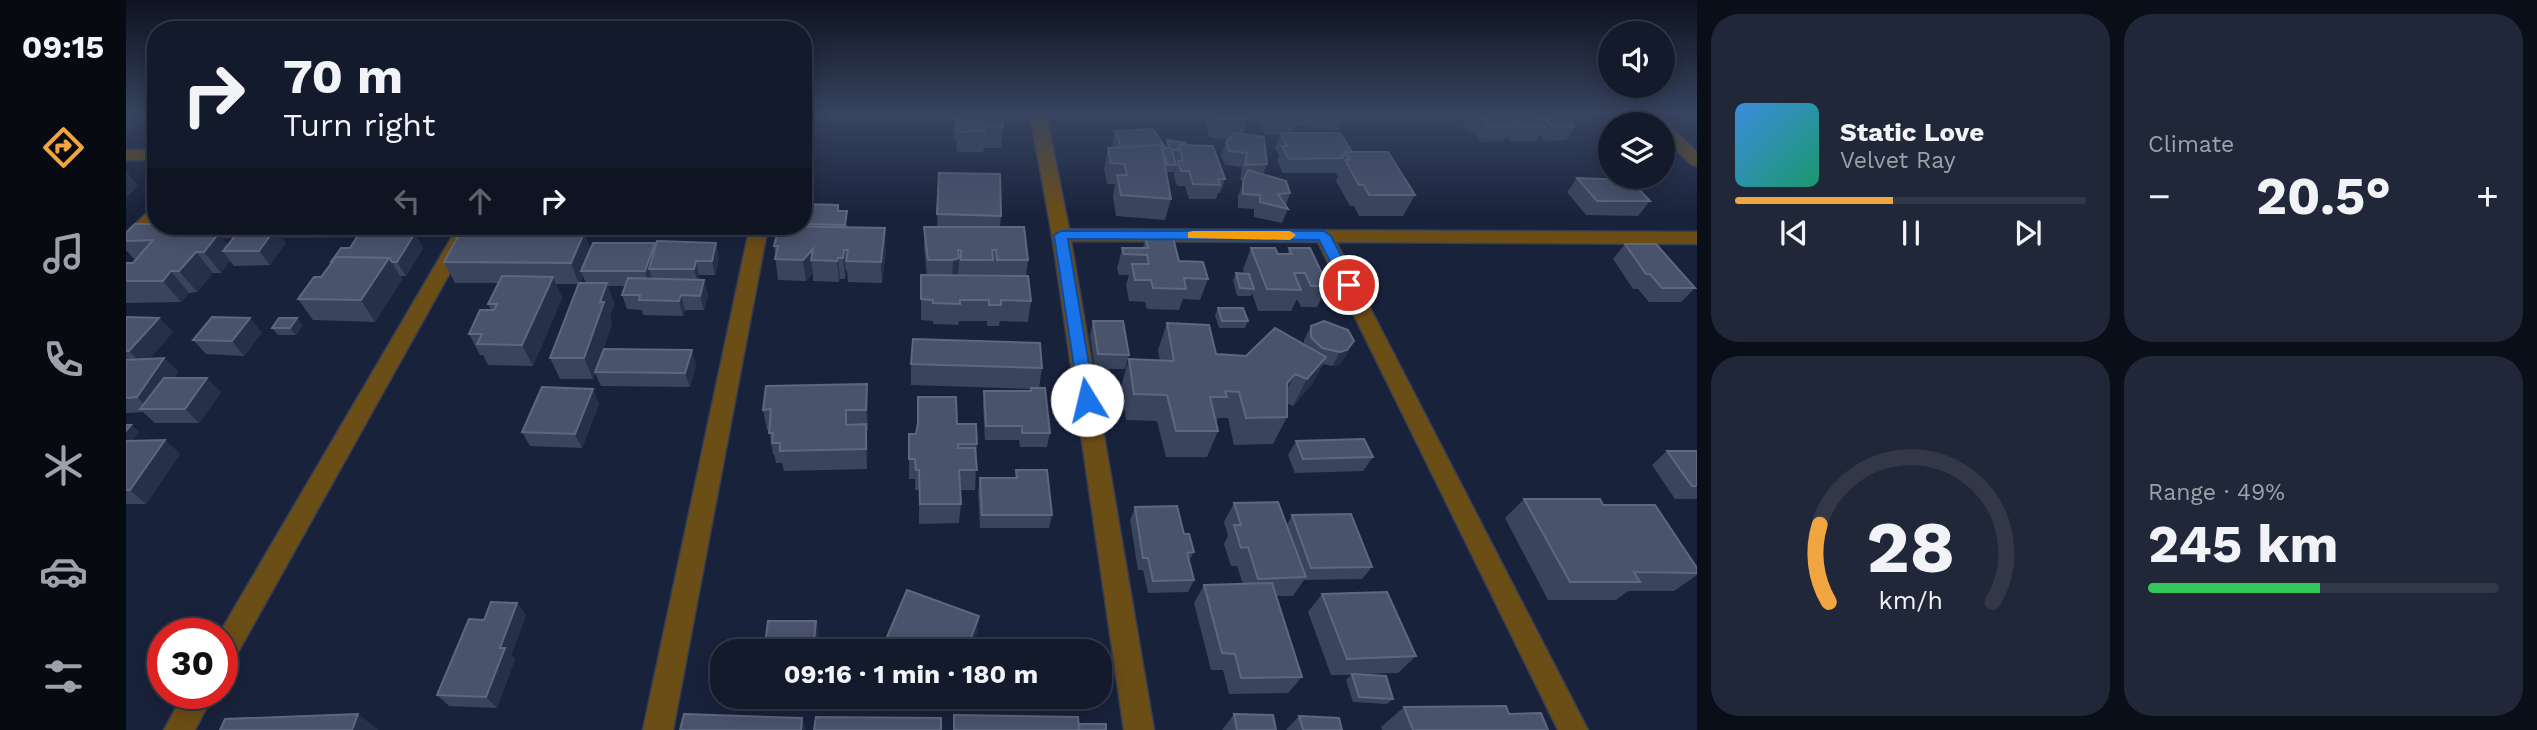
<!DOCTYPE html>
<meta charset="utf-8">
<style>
body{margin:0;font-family:"Work Sans",sans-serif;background:#202738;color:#f1f3f6;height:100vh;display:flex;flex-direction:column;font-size:26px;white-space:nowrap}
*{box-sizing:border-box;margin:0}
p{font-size:23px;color:#9da1a9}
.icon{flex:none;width:38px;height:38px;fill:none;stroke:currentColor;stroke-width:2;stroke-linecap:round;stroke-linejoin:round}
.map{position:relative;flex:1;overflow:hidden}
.side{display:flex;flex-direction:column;gap:14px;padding:14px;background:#0a0e18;width:840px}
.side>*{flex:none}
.banner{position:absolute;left:21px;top:21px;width:665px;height:214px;border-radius:28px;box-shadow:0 4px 18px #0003,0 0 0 2px #323848;background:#131a2c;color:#f1f3f6;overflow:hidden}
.controls{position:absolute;left:1472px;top:21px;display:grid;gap:14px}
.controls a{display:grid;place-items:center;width:77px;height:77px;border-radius:50%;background:#131a2c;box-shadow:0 4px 18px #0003,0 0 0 2px #323848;font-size:35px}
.speed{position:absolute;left:21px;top:618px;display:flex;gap:14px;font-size:35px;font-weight:700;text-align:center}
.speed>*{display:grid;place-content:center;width:91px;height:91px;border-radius:50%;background:#131a2c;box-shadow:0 4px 18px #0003,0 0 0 2px #323848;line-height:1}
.speed .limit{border:10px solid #d22;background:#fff;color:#111}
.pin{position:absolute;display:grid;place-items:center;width:60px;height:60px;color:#fff;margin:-30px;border:4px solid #fff;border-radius:50%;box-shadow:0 2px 7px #0007}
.me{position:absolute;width:77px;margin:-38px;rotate:351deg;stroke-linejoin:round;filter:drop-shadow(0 0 5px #0008)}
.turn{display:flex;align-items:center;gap:24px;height:147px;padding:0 21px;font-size:32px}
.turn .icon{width:91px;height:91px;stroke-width:2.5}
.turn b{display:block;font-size:49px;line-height:60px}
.lanes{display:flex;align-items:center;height:66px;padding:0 21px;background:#0003;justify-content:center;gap:35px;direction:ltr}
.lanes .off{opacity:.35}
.big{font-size:52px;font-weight:700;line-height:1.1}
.side .widget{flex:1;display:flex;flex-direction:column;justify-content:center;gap:10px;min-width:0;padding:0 24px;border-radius:28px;background:#202738}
.side .dial{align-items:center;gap:0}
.dial svg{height:182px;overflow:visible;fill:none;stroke:#323848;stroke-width:7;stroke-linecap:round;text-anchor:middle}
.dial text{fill:#f1f3f6;stroke:none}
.song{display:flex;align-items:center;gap:21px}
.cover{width:84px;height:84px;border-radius:10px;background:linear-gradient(135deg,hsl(210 70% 55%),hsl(160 70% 35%))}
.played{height:7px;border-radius:4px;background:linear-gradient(90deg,#f1a540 45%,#323848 45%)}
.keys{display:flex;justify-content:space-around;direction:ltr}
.heat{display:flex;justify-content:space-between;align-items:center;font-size:38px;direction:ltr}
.charge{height:10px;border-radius:5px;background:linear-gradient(90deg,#34c759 49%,#323848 0)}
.side .tiles{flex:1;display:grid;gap:14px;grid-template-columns:repeat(2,1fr)}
.trip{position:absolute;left:584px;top:639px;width:402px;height:70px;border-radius:28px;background:#131a2c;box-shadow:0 4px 18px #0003,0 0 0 2px #323848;font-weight:700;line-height:70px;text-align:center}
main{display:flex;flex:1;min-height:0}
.dock{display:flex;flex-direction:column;width:126px;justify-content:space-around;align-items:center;background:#080a12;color:#9da1a9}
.dock .icon{width:49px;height:49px}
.dock .selected{color:#f1a540}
.dock b{font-size:32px;color:#f1f3f6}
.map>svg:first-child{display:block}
</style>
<main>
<nav class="dock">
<b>09:15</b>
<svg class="icon selected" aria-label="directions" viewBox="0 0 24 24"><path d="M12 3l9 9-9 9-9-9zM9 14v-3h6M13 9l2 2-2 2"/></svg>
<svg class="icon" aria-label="music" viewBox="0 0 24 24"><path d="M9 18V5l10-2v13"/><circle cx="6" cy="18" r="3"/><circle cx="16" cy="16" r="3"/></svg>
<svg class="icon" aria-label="phone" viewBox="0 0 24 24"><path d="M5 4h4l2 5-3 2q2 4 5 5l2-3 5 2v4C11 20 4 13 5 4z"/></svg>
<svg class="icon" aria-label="climate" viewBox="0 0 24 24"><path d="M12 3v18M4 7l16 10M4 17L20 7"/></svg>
<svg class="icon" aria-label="car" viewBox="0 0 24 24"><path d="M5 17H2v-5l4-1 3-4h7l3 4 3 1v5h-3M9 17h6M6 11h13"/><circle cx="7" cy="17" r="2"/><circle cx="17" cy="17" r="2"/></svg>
<svg class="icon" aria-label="filters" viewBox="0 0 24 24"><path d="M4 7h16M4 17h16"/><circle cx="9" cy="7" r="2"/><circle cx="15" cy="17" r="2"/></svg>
</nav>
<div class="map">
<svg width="1571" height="730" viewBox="0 0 1571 730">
<rect width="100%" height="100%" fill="#19223b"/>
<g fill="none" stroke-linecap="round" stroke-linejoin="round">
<defs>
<g id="street">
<polygon points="904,114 920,114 943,229 1571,232 1571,244 1210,242 1462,730 1432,730 1192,242 945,241 1028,730 998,730 926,235"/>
<polygon points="1514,114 1531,114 1571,152 1571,166 1565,164 1536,137 1536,124 1523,124"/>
<rect x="0" y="150" width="30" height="10"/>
<polygon points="30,209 30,224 6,248 0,250 0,233 24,210"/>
<polygon points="58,226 350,226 106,663 96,667 96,634 93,634 327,235 60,237 51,231"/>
<polygon points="624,226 642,226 547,730 517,730"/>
<polygon points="58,693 88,693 69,730 38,730"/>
</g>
</defs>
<!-- street casing -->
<use href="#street" stroke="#363e56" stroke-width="3"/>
<!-- street -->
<use href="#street" fill="#6b4d16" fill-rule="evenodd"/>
</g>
<!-- wall -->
<g fill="#3a445d" fill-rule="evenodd">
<polygon points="0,114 30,114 30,127 22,116"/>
<polygon points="820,114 870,114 870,117 877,127 875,148 858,148 857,152 831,152 830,139 827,139 828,120 820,115"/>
<polygon points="1077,114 1124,114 1117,134 1141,164 1137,175 1164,193 1160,205 1162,209 1156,223 1128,217 1128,209 1112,208 1112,196 1118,180 1114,180 1116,167 1099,165 1095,156 1100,142 1103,139 1084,138 1079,124 1081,118 1077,118"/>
<polygon points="1130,114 1219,114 1213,130 1168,126 1165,133 1226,152 1289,195 1277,216 1233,216 1228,206 1224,206 1210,181 1212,177 1210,173 1157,173 1151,161 1153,155 1149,148 1154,135 1140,135"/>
<polygon points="1338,114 1437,114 1449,126 1440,140 1418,141 1414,136 1411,141 1385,141 1380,137 1377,141 1355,142 1347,132 1341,132 1336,126 1339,120 1336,117"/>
<polygon points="989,131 1038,146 1038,148 1040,148 1041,140 1061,146 1099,179 1094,193 1092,193 1090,199 1063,199 1059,186 1051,186 1048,175 1050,165 1049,160 1050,157 1048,157 1050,165 1048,172 1040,172 1045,199 1039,220 990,216 987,196 989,184 981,184 978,169 982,148 987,148 986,146"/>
<polygon points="813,173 875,216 874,227 902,260 900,276 905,301 902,322 874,321 873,326 861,326 861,321 833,321 832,325 807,324 807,321 795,320 795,275 801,275 798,248 798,227 811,227"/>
<polygon points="1451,178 1524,201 1512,216 1460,215 1441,192"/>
<polygon points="677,204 713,211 722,227 760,249 756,283 722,282 721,271 720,271 719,279 714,279 713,282 687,281 687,273 680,281 652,280 648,246 651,232 649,232 648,226 677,226"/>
<polygon points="82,226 88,233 102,245 160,243 144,265 108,266 104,261 95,273 87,273 71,292 63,293 55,302 0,303 0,263 7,263 9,260 0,250 0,233"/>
<path d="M458,233l6,16 126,-6 3,15 -4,17h-16l-1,5 10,15 -4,15h-19l-2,6 -40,-1 -1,-5 -15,-1 -5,-14 3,-9h-17l6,18 -4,13 2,6 -13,39 97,3 -6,22 -89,-1 -6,-13 -2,6h-33l-10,-21 29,-74h-23l6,14 -29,68 -45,-1 -5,-10h-3l-11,-21 22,-24 -3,-6 10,-21h-43l-11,-21 68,-26h19zM457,276l3,7h-6z"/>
<polygon points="1019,237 1053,261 1082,279 1074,300 1057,299 1053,310 1021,309 1019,302 1003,301 1000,285 1003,275 993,275 991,269 996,248 1017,248"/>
<polygon points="1499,244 1569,288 1555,302 1523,302 1512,289 1507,289 1487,259"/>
<polygon points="297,248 280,276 275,276 276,279 249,322 187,320 172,299"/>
<polygon points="1125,248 1152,254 1161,254 1163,248 1202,286 1191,307 1175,307 1171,299 1165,311 1132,311 1126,293 1125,296 1111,296 1107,280 1110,273 1118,273 1117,269"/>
<polygon points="1092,308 1122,321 1119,328 1093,328 1089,315"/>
<polygon points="0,317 33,318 47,332 23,359 38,358 52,372 48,378 95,392 73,423 29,423 17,412 0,413"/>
<polygon points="171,318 176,326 170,335 152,335 146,328"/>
<polygon points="967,321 1003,355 999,369 969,369 964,335"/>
<polygon points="1041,323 1090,354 1120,356 1178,344 1178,340 1185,326 1220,356 1213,365 1206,366 1197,364 1186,384 1167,406 1161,403 1161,417 1147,444 1108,445 1102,418 1092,418 1090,423 1092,431 1081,457 1040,457 1031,421 1000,420 995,386 1003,359 1034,361 1032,350"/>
<polygon points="136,332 118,356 80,354 67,340"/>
<polygon points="785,364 916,368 913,388 924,433 921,447 894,447 893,440 859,440 857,405 858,391 904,391 905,389 785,385"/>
<polygon points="473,404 456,448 404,446 396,432"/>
<polygon points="742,405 742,430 741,430 741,469 658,471 656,463 650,463 648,454 647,454 643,430 641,430 637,410"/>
<polygon points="831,424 851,444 849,490 834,490 835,504 833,523 793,524 793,490 789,490 789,479 783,479 783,434 790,434"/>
<polygon points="0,425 5,425 13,432 6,440 39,440 54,454 20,504 0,504"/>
<polygon points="1170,441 1247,457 1237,471 1169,473 1162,455"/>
<polygon points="1541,451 1571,451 1571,499 1549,499 1526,465"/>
<polygon points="890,470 926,515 923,528 854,528 852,492 854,478 889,478"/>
<polygon points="1398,499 1477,505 1571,568 1571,575 1548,591 1502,591 1490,600 1422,600 1379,518"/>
<polygon points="1108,503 1161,525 1166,515 1246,567 1236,579 1178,580 1167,596 1150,596 1176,677 1162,693 1103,694 1097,670 1085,670 1068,603 1078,585 1117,584 1111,566 1105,566 1098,544 1102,536 1098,522"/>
<polygon points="1009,507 1058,534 1068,552 1063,561 1068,580 1062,592 1022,593 1017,570 1012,570 1004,520"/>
<polygon points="1196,594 1290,656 1272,673 1234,674 1267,699 1261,704 1227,702 1220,680 1225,675 1205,675 1182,612"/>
<polygon points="391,603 400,615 385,655 389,659 371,708 323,706 311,695 358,620"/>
<polygon points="634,696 686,696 686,705 636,704"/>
<polygon points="788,696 828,696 823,710"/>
<polygon points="1278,707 1383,714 1422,730 1256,730 1255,727"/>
<polygon points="1108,714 1150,730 1096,730"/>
<polygon points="1173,716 1216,730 1160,730"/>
</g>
<!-- shaded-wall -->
<g fill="#263049">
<polygon points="0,114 24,114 20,114 22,116 0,133"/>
<polygon points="0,171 12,186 0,198"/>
<polygon points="78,226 82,226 91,237 93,233 107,251 97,251 104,261 95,273 78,252 72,233"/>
<polygon points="759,228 760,249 756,283 755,262"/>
<polygon points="149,229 160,243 144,265 133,251"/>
<polygon points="289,233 297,248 280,276 271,262"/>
<polygon points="458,233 466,254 455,271 457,276 453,284 445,263"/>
<polygon points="529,243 533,258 523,269 526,279 524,286 519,271"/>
<polygon points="590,243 593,258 589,275 586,261"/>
<polygon points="687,249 685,260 687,273 680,281 677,260"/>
<polygon points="718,250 720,271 719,279 717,258"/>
<polygon points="70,252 87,273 71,292 53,271"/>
<polygon points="263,258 276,279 249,322 235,300"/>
<polygon points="712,258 714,279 713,282 711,261"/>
<polygon points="833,258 832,279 826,281 827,260"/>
<polygon points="570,261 573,275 572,283 568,269"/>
<polygon points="45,271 63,293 55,302 37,281"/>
<polygon points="427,277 436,298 407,366 396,345"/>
<polygon points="578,280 582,295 578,310 574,296"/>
<polygon points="481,283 488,304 484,317 486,323 467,379 458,358 474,302"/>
<polygon points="555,295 559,310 557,316 553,301"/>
<polygon points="33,318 47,332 17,366 3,351"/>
<polygon points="124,318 136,332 118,356 106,341"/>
<polygon points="171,318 176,326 170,335 164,328"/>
<polygon points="1228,341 1220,356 1213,365 1206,366 1214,352"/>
<polygon points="566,350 570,365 564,387 559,373"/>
<polygon points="1200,357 1186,384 1167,406 1181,379"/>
<polygon points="38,358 52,372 27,409 23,409 11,397"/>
<polygon points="1169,374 1156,400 1161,383"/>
<polygon points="81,378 95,392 73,423 59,409"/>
<polygon points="741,384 742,405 742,430 740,410"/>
<polygon points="467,389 473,404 456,448 449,434"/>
<polygon points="740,424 742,445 741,469 740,449"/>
<polygon points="5,425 13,432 0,447 0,431"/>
<polygon points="39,440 54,454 20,504 4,490"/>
<polygon points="391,603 400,615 385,655 389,659 371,708 360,697 374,648"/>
<polygon points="853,616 851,633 844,651 840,651"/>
<polygon points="690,621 693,633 691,651 687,651"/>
<polygon points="824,696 828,696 823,710"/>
<polygon points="232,714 253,730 226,730"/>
<polygon points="676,718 680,730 675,730"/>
</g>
<!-- building -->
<g fill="#4a536c" stroke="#5e677e" stroke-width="2">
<polygon points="828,114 866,114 866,117 876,117 877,127 858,127 859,131 832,132 831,119 828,119"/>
<polygon points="1089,114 1120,114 1122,119 1090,118"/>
<polygon points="1345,114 1374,114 1386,127 1363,127 1355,118 1348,118"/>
<polygon points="1379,114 1437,114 1449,126 1427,127 1419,118 1411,118 1419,127 1394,127"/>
<polygon points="1027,129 1038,146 1035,146 1035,145 995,147 989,131"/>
<polygon points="1108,133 1138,137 1141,164 1119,165 1121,153 1103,151 1100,142"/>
<polygon points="1154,133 1214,133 1226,152 1219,152 1216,158 1163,159 1156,146 1161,146"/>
<polygon points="1041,140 1060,143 1061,146 1053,145 1052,150 1046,150 1050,165 1041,165 1037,151 1038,148 1044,148"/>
<polygon points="1035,145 1045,199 995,195 991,175 1001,175 998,164 985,163 982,148"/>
<polygon points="1053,145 1087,146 1099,179 1092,179 1094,185 1067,184 1063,171 1055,171 1052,161 1057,161"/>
<polygon points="1219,152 1262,152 1289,195 1243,195 1238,185 1233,185 1219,160 1223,160"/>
<polygon points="1122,170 1160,181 1164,193 1152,194 1162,209 1134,202 1134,195 1117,194 1117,181"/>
<polygon points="813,173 874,174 875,216 811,214"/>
<polygon points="1451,178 1504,180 1524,201 1471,201"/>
<polygon points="677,204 712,205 712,211 721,211 719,225 677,224"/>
<polygon points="9,224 30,224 30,226 78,226 72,233 93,233 78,252 70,252 53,271 45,271 37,281 0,281 0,263 7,263 27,240 0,241 0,233"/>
<polygon points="653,226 759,228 755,262 720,261 722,250 718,250 717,258 712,258 711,261 685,260 687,249 677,260 649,259 652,246 648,246"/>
<polygon points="798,227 898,227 902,260 871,260 870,250 866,250 867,260 835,260 835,250 832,250 833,258 827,260 802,260"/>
<polygon points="149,229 133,251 97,251 114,230"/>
<polygon points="335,231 384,232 382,235 405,236 407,232 458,233 445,263 318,262"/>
<polygon points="289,233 271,262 266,262 263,258 210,257 206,262 205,262 215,248 224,248 233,234"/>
<polygon points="1019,237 1047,238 1053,261 1077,262 1082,279 1058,278 1060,289 1027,288 1025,280 1009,280 1006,264 1023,264 1021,255 998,254 996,248 1022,248"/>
<polygon points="531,241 590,243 586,261 570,261 568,269 523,269"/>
<polygon points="467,243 529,243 519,271 455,271"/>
<polygon points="1499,244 1530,244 1569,288 1536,288 1524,274 1520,274"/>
<polygon points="1125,248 1149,248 1152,254 1166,254 1163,248 1184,248 1202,286 1185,286 1179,273 1168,273 1175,290 1141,289"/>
<polygon points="210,257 263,258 235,300 172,299 188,277 195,277"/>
<polygon points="1110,273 1123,274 1128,289 1114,288"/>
<polygon points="795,275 902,276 905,301 875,300 875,305 863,305 863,300 834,300 834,304 807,303 807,300 795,299"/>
<polygon points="376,276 427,277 396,345 351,344 356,334 343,334 354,310 368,310 371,304 362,304"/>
<polygon points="502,278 578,280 574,296 555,295 553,301 513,300 514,295 496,295"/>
<polygon points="453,283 481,283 474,302 478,302 458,358 424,358"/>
<polygon points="1092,308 1117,308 1122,321 1096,321"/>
<polygon points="0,317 33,318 3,351 0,351"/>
<polygon points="86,317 124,318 106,341 67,340"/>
<polygon points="153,318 171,318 164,328 146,328"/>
<polygon points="967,321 997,321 1003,355 972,354"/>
<polygon points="1198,321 1222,330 1228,341 1221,350 1214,352 1196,348 1185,337 1185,326"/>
<polygon points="1041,323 1083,325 1090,354 1120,356 1149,328 1200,357 1181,379 1169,374 1161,383 1161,417 1120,418 1113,392 1099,391 1101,397 1084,397 1092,431 1050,431 1041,395 1008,394 1003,359 1048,361"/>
<polygon points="787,339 914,343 916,368 785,364"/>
<polygon points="478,349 566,350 559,373 469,372"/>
<polygon points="38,358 11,397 0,398 0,360"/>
<polygon points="38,378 81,378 59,409 14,409"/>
<polygon points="741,384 740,410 720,410 720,425 740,424 740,449 654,451 654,443 646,443 647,433 643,433 645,409 637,410 640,386"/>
<polygon points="416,387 467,389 449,434 396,432"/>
<polygon points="905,388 919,388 924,433 896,433 896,426 860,426 858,391 905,391"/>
<polygon points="792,397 830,397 831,424 850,424 851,444 832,444 832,448 849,448 851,470 833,470 835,504 794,504 793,470 790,470 789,459 783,459 783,434 790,434 792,423"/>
<polygon points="0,425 5,425 0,431"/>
<polygon points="1238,439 1247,457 1177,459 1170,441"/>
<polygon points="39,440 4,490 0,490 0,441"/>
<polygon points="1541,451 1571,451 1571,486 1566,486"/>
<polygon points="890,470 921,470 926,515 856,515 854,478 891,478"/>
<polygon points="1398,499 1474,499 1477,505 1529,505 1571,568 1571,573 1508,572 1514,582 1444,582"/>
<polygon points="1152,502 1180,577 1132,579 1122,547 1115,548 1108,525 1115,525 1108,503"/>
<polygon points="1051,506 1058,534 1063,534 1068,552 1061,553 1068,580 1027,581 1022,558 1017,558 1009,507"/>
<polygon points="1225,514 1246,567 1185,568 1166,515"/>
<polygon points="1146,583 1176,677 1115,678 1109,654 1096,653 1078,585"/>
<polygon points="781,590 853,616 840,651 755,651"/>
<polygon points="1261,592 1290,656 1221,659 1196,594"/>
<polygon points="365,602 391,603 374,648 379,648 360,697 311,695 343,619 358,620"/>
<polygon points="642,621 690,621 687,651 638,651"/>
<polygon points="1226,674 1260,676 1267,699 1233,697"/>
<polygon points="1380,706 1383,714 1415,713 1422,730 1287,730 1278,707"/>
<polygon points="232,714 226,730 94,730 99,719"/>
<polygon points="558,714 676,718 675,730 554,730"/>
<polygon points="1108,714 1147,715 1150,730 1111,730"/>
<polygon points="828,715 952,717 953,730 828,730"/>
<polygon points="1173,716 1213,718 1216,730 1177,730"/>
<polygon points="690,717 815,718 815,730 688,730"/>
<polygon points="953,724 980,724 980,730 954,730"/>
</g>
<!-- sky -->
<linearGradient id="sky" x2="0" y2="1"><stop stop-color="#0e1320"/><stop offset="0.53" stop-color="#384460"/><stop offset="1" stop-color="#384460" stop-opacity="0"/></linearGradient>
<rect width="1571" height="216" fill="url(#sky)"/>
<!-- route -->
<polygon fill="#1a73e8" stroke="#114b97" stroke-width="2" points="935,231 1198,231 1205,236 1230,285 1228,288 1218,288 1193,240 942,239 969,400 961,406 953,400 928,235"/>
<!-- slow -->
<polygon fill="#f59e0b" points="1067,231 1164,231 1170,235 1164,240 1062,238 1062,232"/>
</svg>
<div class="controls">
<a><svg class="icon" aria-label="sound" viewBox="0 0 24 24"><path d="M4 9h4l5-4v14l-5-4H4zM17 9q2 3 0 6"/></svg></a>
<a><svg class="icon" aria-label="layers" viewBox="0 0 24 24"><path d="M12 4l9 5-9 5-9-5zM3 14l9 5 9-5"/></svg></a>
</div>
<div class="speed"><div class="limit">30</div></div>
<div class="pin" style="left:1223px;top:285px;background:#d93025"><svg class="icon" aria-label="arrive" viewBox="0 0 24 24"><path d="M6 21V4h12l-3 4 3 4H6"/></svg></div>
<svg class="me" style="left:961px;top:400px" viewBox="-20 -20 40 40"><circle r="19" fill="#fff"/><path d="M0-13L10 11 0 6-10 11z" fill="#1a73e8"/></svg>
<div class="trip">09:16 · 1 min · 180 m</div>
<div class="banner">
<div class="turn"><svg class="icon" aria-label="right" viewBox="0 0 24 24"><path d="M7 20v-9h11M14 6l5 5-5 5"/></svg><div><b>70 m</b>Turn right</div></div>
<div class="lanes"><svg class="icon off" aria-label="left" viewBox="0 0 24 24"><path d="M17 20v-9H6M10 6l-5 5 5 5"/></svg><svg class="icon off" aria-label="ahead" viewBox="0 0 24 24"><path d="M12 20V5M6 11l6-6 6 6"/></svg><svg class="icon" aria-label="right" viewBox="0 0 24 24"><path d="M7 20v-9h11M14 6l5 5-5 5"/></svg></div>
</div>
</div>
<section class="side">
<div class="tiles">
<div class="widget">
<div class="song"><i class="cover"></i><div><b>Static Love</b><p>Velvet Ray</p></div></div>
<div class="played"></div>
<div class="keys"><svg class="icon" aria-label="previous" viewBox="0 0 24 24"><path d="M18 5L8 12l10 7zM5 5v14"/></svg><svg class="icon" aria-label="pause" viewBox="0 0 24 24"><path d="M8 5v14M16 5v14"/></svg><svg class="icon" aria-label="next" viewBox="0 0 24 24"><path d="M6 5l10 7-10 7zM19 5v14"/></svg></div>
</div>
<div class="widget"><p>Climate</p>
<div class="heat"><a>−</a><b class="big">20.5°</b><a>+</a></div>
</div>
<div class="widget dial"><svg viewBox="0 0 100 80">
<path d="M14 69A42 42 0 1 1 86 69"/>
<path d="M14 69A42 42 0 0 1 10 35" stroke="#f1a540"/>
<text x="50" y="56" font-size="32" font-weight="700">28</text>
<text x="50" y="72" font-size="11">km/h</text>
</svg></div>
<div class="widget"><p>Range · 49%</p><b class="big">245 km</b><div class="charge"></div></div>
</div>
</section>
</main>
